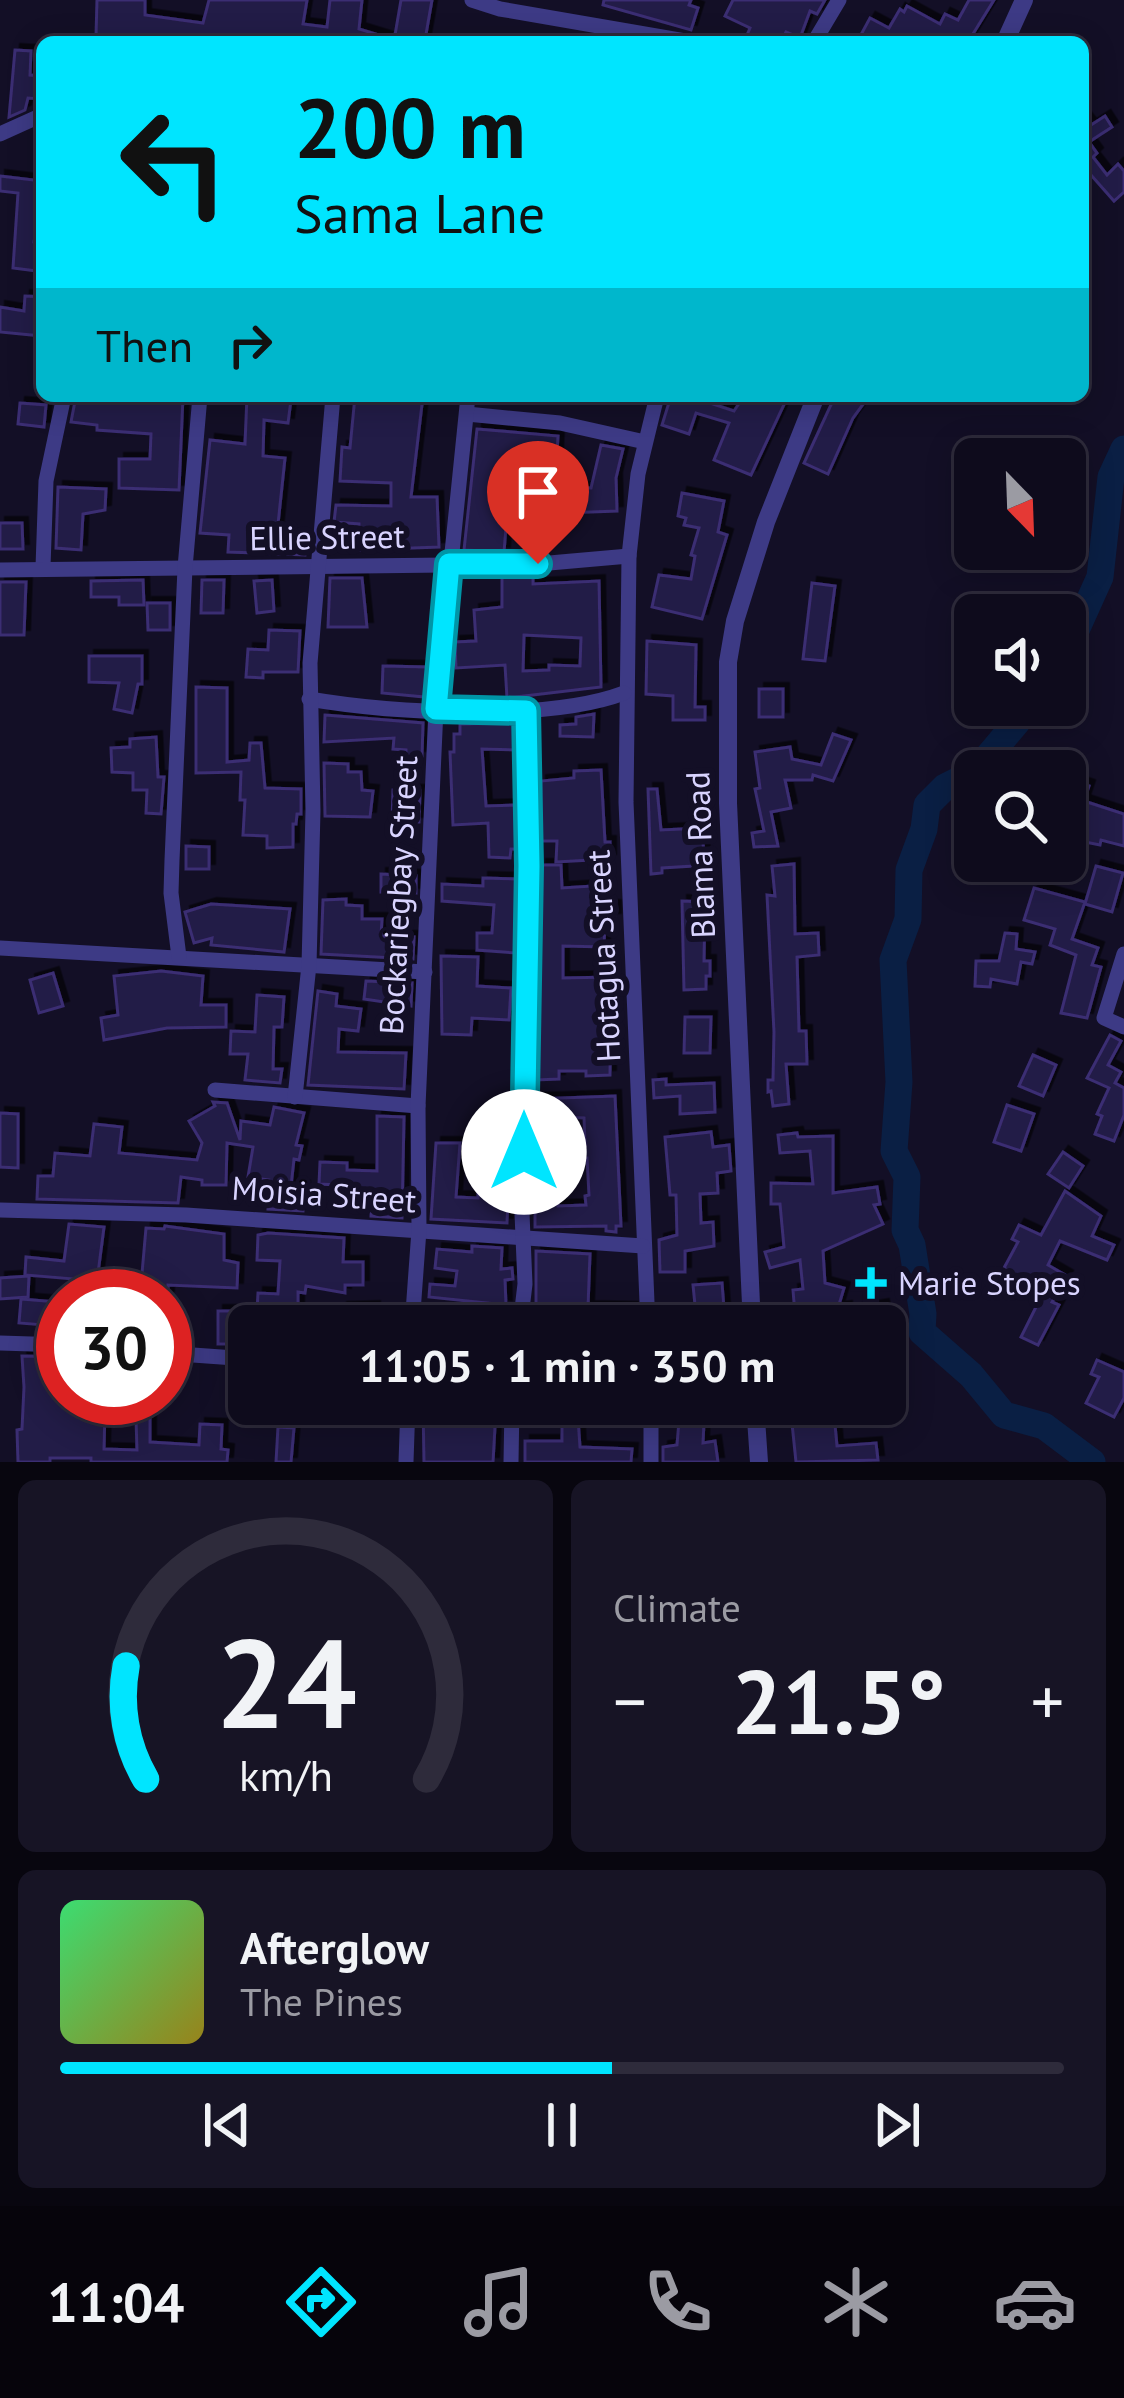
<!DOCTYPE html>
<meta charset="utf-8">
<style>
body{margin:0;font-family:"PT Sans",sans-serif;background:#171425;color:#f1f3f6;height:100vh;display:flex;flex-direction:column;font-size:45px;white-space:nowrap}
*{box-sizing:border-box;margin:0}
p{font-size:39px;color:#9b9ba3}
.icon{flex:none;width:66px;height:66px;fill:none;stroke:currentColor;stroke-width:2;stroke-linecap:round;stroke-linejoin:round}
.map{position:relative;height:1462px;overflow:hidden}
.sheet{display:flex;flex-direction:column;gap:18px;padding:18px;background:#08060f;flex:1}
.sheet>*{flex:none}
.banner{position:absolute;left:36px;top:36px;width:1053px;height:366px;border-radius:18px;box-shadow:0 6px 30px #0003,0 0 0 3px #2e2b3b;background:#00e5ff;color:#111;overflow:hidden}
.needle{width:78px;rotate:157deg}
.tools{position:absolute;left:954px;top:438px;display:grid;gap:24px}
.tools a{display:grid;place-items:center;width:132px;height:132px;border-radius:18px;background:#0e0b1c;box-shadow:0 6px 30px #0003,0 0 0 3px #2e2b3b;font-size:60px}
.speed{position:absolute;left:36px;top:1269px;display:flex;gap:24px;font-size:60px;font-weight:700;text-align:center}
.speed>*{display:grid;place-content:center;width:156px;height:156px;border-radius:50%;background:#0e0b1c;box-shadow:0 6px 30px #0003,0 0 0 3px #2e2b3b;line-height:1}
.speed .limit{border:18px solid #d22;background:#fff;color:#111}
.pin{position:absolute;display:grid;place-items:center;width:102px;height:102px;color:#fff;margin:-123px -51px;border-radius:50% 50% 50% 0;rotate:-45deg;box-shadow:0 0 12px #0007}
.pin .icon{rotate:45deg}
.me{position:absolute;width:132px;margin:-66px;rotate:0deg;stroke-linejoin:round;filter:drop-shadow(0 0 9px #0008)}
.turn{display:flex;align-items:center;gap:42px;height:252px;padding:0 60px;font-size:54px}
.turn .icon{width:156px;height:156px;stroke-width:2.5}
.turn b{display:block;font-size:84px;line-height:102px}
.then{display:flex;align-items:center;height:114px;padding:0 60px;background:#0003;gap:24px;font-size:45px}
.big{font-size:90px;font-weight:700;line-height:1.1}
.sheet .card{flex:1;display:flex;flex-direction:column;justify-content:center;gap:18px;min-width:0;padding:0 42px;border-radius:18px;background:#171425}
.sheet .dial{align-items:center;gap:0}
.dial svg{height:312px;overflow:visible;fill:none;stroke:#2e2b3b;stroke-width:7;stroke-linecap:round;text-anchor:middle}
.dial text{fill:#f1f3f6;stroke:none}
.song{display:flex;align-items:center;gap:36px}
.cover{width:144px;height:144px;border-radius:18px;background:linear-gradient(135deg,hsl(140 70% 55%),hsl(50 70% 35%))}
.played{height:12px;border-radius:6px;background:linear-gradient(90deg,#00e5ff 55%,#2e2b3b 55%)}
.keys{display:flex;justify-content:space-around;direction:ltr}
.heat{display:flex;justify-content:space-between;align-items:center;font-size:66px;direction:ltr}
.sheet .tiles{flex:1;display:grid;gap:18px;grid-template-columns:1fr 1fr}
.card:last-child{grid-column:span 2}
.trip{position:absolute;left:228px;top:1305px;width:678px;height:120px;border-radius:18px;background:#0e0b1c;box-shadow:0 6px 30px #0003,0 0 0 3px #2e2b3b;font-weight:700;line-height:120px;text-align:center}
.tabs{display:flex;height:192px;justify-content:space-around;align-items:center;background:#06040b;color:#9b9ba3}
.tabs .icon{width:84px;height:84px}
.tabs .active{color:#00e5ff}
.tabs b{font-size:54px;color:#f1f3f6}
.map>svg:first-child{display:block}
</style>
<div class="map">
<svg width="1124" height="1462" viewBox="0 0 1124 1462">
<defs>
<filter id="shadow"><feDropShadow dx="5.5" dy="-5.5" stdDeviation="0" flood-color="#0009"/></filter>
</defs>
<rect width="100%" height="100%" fill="#130f26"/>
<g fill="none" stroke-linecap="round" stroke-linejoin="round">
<!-- river -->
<g stroke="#0a1f44" stroke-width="27">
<polyline points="1065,670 1070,662 1068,648 1100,577 1111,477 1124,449"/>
<polyline points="976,771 1017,722 1027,705"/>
<polyline points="975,772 945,787 927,805 924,829 909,870 908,919 893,960 899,1082 894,1151 907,1177 905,1230 912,1245 923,1314 922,1332 971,1375 1004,1415 1044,1426 1092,1462"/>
</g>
</g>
<!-- building -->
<g fill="#241b47" stroke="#3b2d73" stroke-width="3" fill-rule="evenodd" filter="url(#shadow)">
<polygon points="97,0 145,0 145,15 203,23 209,0 307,0 303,24 327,27 330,0 362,0 359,29 392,39 391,42 300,38 299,42 161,42 162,37 96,36"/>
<polygon points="401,0 432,0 425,40 395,35"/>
<polygon points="604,0 691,0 689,5 698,8 691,30 603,5"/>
<polygon points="733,0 825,0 817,14 810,11 800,38 786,32 782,40 770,36 768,42 744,42 750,28 725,16"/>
<polygon points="969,0 994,0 968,42 857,42 870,18 889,28 900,9 904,12 907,6 940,24 945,14 958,20"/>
<polygon points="15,50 31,51 30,75 42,76 42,99 28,98 25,110 9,117"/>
<polygon points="1083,115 1091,125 1105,116 1112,127 1089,142 1097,153 1093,157 1107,175 1118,164 1124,171 1124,192 1114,201 1083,166"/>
<polygon points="0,176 42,181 34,242 40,243 37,271 13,268 18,193 0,191"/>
<polygon points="25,296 42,297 42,336 0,332 0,307 24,311"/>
<polygon points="76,396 183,396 179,490 119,488 119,459 150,459 151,434 97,430 97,425 71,422"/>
<polygon points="247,396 291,400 288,423 264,420 263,456 285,458 276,543 306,545 305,555 228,552 229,535 200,533 210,440 245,444"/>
<polygon points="355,396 423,396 411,497 437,497 439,547 359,550 359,524 334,522 336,505 391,506 391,483 340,481 342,447 350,448"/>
<polygon points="671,396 710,396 707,402 734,411 744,396 788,396 751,475 714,460 729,423 696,413 689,434 662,425"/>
<polygon points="835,396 851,396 864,403 853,418 828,474 804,463"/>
<polygon points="20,403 46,405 44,427 18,424"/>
<polygon points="477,429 558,436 556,470 528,468 526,500 542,501 541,516 507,515 504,552 464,550"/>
<polygon points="601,445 623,449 616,478 617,511 565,513 565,499 582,499 582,488 591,488"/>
<polygon points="58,487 106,489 105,510 83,514 81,550 56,548"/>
<polygon points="682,493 724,501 718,532 727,535 702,619 652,607 659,575 691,579 695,556 691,555 699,528 684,525 686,518 678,516"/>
<polygon points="0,523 22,523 23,549 0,549"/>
<path d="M502,577h31v7l66,-3 2,106 -94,11 -2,-33 -49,3 -1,-26 21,-1 -2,-31 28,-3zM524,635l57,3 -1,28 -31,-1v5l-26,1z"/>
<polygon points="330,578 362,578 367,627 328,627"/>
<polygon points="143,580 144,605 119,605 119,597 91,597 91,581"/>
<polygon points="202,580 224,580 223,613 201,613"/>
<polygon points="272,580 274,611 257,613 254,581"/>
<polygon points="0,582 26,582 24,635 0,635"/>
<polygon points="812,583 835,586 825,661 803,659"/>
<polygon points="147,603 170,603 170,630 148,630"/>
<polygon points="269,630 300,631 298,672 263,672 263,678 246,677 248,649 268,650"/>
<polygon points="647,641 696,645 695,707 705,707 705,720 673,720 673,696 646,694"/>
<polygon points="89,656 142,656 142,684 138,684 132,713 114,709 119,683 89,682"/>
<polygon points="383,666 428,667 425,697 382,693"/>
<polygon points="196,687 227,688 227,762 249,760 250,743 261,743 265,788 301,789 301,814 297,814 296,824 293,824 293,847 267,848 267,836 243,835 245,800 240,800 241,772 196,773"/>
<rect x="759" y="689" width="24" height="28"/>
<polygon points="594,714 593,737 560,736 560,725 576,724 576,717"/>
<polygon points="325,715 423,723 422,756 406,756 406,750 393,749 394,738 324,742"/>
<polygon points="514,723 515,750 482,749 486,806 516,805 516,849 511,849 510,858 489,857 488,823 453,825 450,752 454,752 454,734 460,734 460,724"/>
<polygon points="833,734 851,740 833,781 813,775 812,780 785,780 791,808 771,812 778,846 754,847 752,833 764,831 755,789 760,788 755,752 790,747 792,759 821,765"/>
<polygon points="156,737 158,777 164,777 161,814 146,813 147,790 133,790 133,773 112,772 111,748 130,747 130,739"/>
<polygon points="324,763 348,764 348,772 361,772 362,790 373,791 370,817 325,816"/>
<polygon points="601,770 605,842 610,842 610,859 556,862 557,841 540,841 541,781 574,778 574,771"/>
<polygon points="1072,780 1089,786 1084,801 1124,814 1124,846 1101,840 1100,845 1065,838 1065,799"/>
<polygon points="648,789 657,789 661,830 702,828 704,857 692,860 693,866 662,868 662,873 651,874"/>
<polygon points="393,790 420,791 419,822 392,822"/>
<polygon points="186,846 209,847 209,869 186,869"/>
<polygon points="794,864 795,934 818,933 819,955 797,957 799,1031 806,1031 807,1064 786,1064 789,1104 773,1106 771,1091 768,1092 768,1080 773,1080 774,1032 767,895 775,896 772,866"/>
<polygon points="541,865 561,865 562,888 592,886 593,904 615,906 615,918 605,918 604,947 563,946 563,978 611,977 610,1075 586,1076 586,1071 559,1071 559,1079 536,1080"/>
<polygon points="1096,866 1123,873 1112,912 1085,904"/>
<polygon points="381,874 416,876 416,893 381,892"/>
<polygon points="483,878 517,879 515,953 477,950 477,933 492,933 494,905 442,901 442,884 483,886"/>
<polygon points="1034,888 1085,902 1072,939 1098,948 1092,965 1101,967 1087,1018 1061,1013 1076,955 1050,945 1055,929 1024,920"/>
<polygon points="346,899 346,905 362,906 362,919 382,919 381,936 414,937 413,959 321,954 323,900"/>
<polygon points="682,901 705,902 704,961 710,961 710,976 706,976 706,989 684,990"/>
<polygon points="211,904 290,909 284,952 211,945 212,938 194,943 185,912"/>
<polygon points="1005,933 1017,934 1016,949 1035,952 1032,964 1021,962 1017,984 991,979 990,987 975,986 976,961 999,961"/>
<polygon points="441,956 478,957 477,986 511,988 509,1020 472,1018 471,1035 442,1034"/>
<polygon points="161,971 203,976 201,1005 226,1005 226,1027 167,1028 104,1040 101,1018 118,1015 114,976"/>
<polygon points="53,973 63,1006 39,1013 30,980"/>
<polygon points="366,981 412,983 411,1006 364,999"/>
<polygon points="318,991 337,994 336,1006 361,1009 358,1031 339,1029 338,1052 406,1053 404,1089 308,1085"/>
<polygon points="257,995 284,997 282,1027 274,1027 273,1069 282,1069 280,1083 245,1080 248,1054 230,1054 231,1031 255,1032"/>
<polygon points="685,1017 711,1017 710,1053 684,1053"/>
<polygon points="1110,1035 1121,1041 1108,1065 1121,1072 1115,1083 1124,1088 1124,1115 1114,1141 1095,1134 1102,1116 1097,1114 1109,1088 1087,1078"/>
<polygon points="1033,1055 1056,1065 1043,1096 1019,1086"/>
<polygon points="666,1079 666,1085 714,1083 715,1112 680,1114 680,1096 654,1098 653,1080"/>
<path d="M615,1096l6,130h-5v6l-10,-1v-5l-71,1v-128zM558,1117l26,1 1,26 -27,1zM587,1158l2,37 -4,1 1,9 -28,1 -2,-47z"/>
<polygon points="213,1102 227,1103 240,1140 241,1121 270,1125 274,1107 304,1113 296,1145 302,1146 299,1160 294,1159 291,1186 304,1187 303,1211 268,1209 269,1180 248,1177 253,1147 227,1143 226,1185 202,1185 202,1180 181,1177 178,1203 37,1199 38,1176 53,1176 55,1153 90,1156 94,1124 122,1127 119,1153 197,1160 202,1143 189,1121 215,1106"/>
<polygon points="1007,1105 1034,1114 1021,1151 994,1142"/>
<polygon points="0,1113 18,1114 18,1168 0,1167"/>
<polygon points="377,1116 404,1117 402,1218 371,1216 372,1197 338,1196 338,1185 319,1184 320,1162 347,1163 347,1170 377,1171"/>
<polygon points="711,1132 713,1147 729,1145 731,1171 717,1173 718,1193 700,1194 701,1223 713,1222 714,1246 685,1251 685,1272 660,1272 659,1240 677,1235 676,1195 670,1195 665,1137"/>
<polygon points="797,1133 798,1137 833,1136 833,1193 877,1187 880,1204 874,1205 883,1224 823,1251 825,1283 844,1288 838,1308 846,1307 846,1311 883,1305 886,1324 796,1326 793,1290 803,1289 800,1260 770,1268 765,1252 784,1247 780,1204 771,1204 771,1183 813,1184 810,1151 780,1153 778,1135"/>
<polygon points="436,1143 460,1143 456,1197 478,1198 479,1146 510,1147 507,1223 431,1219"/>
<polygon points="1063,1152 1083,1166 1069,1188 1048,1174"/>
<polygon points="1065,1191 1101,1216 1092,1236 1114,1245 1107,1260 1060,1241 1048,1265 1067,1276 1052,1302 1059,1305 1038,1345 1021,1337 1044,1291 1004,1268 1018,1242 1012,1239 1019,1225 1041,1235"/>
<polygon points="69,1224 104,1227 97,1281 25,1275 26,1257 64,1261"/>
<polygon points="165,1226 224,1234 224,1260 238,1263 237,1288 168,1285 168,1296 140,1296 146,1228 164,1229"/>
<polygon points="268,1233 344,1238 343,1262 363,1262 363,1285 345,1285 345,1293 306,1286 305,1293 298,1292 298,1326 249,1326 249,1344 218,1344 218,1311 257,1311 258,1293 278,1294 280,1261 257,1260 258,1235"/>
<polygon points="472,1246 502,1248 501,1269 512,1268 513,1279 505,1280 506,1305 429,1297 430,1284 455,1286 457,1271 435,1268 437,1249 472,1252"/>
<polygon points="536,1251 590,1254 588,1307 632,1308 632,1326 532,1326 536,1313"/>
<polygon points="29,1276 28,1297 0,1299 0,1278"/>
<polygon points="722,1283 725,1322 697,1325 693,1285"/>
<polygon points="21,1299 58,1302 56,1326 19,1323"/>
<polygon points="374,1307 374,1326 341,1326 342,1308"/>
<polygon points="22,1356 63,1357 63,1398 116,1398 116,1411 105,1411 104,1449 137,1450 136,1419 150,1418 150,1442 199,1445 200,1424 222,1425 221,1449 228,1450 227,1462 91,1462 91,1458 50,1458 50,1462 18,1462 17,1430 22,1429 24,1387"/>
<polygon points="1097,1360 1124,1372 1124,1398 1114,1417 1086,1403 1099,1377 1091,1374"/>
<polygon points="899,1390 901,1417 873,1420 872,1404 885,1404 885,1391"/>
<polygon points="312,1404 392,1404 392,1426 329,1422 330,1416 311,1414"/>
<polygon points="423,1404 496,1409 493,1462 424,1462"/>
<polygon points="562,1404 577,1404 580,1447 632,1449 631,1462 525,1462 525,1441 562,1441"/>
<polygon points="790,1404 833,1404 837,1446 876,1443 878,1460 796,1462"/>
<polygon points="679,1421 704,1422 703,1443 715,1441 718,1462 663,1462 663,1447 677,1445"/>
<polygon points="278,1427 294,1428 291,1462 276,1462"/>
</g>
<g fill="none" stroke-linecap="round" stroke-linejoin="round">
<!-- minor -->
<g stroke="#3d3a85" stroke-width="15">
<polyline points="472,0 500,9 691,42"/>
<polyline points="814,42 839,0"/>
<polyline points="0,134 42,115"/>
<polyline points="467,414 560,423 645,442"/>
<polyline points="629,556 638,474 657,396"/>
<polyline points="43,567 46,481 64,396"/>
<polyline points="0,570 538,564 629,556 626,802 648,1326"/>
<path d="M309,699c82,14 238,23 315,-6"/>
<polyline points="0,948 425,972"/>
<polyline points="1124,954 1104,1018 1124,1027"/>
<polyline points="179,957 171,893 172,860 185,568 200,396"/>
<polyline points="215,1090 418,1106"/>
<polyline points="295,1097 309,965 313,811 310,663 333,396"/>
<polyline points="0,1210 186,1215 643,1246"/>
<polyline points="412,1326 419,1230 418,1106 436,709 468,396"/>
<polyline points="520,1326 525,1284 521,1190 529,891 526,711"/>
<polyline points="0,1343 63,1345"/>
<polyline points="165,1353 249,1359"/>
<polyline points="406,1462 408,1404"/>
<polyline points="511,1462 512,1404"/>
<polyline points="651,1462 651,1404"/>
</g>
<!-- tertiary -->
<g stroke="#3d3a85" stroke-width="18">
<polyline points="1005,42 1024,0"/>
<polyline points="752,1326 728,803 728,662 735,621 766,522 816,396"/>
<polyline points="755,1404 759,1462"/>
</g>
</g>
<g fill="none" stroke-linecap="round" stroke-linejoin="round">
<defs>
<polyline id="route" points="524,1152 529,866 526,711 436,709 449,564 538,564"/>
</defs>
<!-- route casing -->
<use href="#route" stroke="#0095a6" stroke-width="30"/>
<!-- route -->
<use href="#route" stroke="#00e5ff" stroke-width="21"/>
</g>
<!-- markers -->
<path fill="#00e5ff" stroke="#130f26" stroke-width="4.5" d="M865 1265h12v12h12v12h-12v12h-12v-12h-12v-12h12z"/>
<g text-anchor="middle" stroke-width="12" stroke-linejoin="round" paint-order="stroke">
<!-- street labels -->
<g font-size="33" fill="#d9d4ff" stroke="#130f26">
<text transform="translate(327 537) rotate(-1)" y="12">Ellie Street</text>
<text transform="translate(700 855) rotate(-92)" y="12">Blama Road</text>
<text transform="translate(398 895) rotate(-87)" y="12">Bockariegbay Street</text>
<text transform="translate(603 956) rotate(-93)" y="12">Hotagua Street</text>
<text transform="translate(324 1194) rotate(4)" y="12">Moisia Street</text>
</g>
<!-- poi labels -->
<g font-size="33" fill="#d9d4ff" stroke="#130f26" text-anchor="start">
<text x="898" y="1295">Marie Stopes</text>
</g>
</g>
</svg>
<div class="tools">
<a><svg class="needle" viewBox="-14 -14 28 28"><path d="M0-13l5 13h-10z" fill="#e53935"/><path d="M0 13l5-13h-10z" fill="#9b9ba3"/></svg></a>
<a><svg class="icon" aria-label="sound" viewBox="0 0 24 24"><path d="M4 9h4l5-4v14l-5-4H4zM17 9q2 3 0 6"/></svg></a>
<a><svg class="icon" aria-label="search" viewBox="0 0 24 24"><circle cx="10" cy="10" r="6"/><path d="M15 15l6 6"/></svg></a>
</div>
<div class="speed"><div class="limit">30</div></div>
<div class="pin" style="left:538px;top:564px;background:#d93025"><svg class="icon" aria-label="arrive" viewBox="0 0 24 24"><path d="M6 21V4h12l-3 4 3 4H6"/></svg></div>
<svg class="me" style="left:524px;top:1152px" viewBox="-20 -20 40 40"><circle r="19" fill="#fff"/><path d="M0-13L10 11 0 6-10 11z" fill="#00e5ff"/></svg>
<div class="trip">11:05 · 1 min · 350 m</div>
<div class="banner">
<div class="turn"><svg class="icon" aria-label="left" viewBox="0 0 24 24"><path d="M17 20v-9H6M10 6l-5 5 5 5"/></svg><div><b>200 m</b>Sama Lane</div></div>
<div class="then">Then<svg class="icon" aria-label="right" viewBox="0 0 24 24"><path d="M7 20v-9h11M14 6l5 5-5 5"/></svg></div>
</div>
</div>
<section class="sheet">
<div class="tiles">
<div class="card dial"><svg viewBox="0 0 100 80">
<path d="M14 69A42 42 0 1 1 86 69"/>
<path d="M14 69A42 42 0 0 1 9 40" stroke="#00e5ff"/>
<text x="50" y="56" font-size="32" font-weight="700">24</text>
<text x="50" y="72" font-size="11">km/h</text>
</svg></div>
<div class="card"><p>Climate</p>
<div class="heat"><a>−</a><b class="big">21.5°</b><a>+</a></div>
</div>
<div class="card">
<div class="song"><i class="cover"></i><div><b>Afterglow</b><p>The Pines</p></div></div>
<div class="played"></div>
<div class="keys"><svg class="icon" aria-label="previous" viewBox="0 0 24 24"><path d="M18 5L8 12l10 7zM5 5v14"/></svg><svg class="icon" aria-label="pause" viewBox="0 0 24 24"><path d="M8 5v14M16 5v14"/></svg><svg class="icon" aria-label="next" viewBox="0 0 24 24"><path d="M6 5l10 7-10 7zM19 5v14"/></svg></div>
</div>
</div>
</section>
<nav class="tabs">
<b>11:04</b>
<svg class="icon active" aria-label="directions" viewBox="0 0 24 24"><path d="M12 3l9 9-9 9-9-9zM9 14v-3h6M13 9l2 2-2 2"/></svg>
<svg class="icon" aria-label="music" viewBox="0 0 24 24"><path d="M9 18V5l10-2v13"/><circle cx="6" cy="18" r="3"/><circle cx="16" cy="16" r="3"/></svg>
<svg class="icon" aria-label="phone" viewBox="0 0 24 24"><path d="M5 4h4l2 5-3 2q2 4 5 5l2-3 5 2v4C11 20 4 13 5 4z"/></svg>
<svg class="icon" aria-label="climate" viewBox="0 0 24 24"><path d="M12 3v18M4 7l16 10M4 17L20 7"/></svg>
<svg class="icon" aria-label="car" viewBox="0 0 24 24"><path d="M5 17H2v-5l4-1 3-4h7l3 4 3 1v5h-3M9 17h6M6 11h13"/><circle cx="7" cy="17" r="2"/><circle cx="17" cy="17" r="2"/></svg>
</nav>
